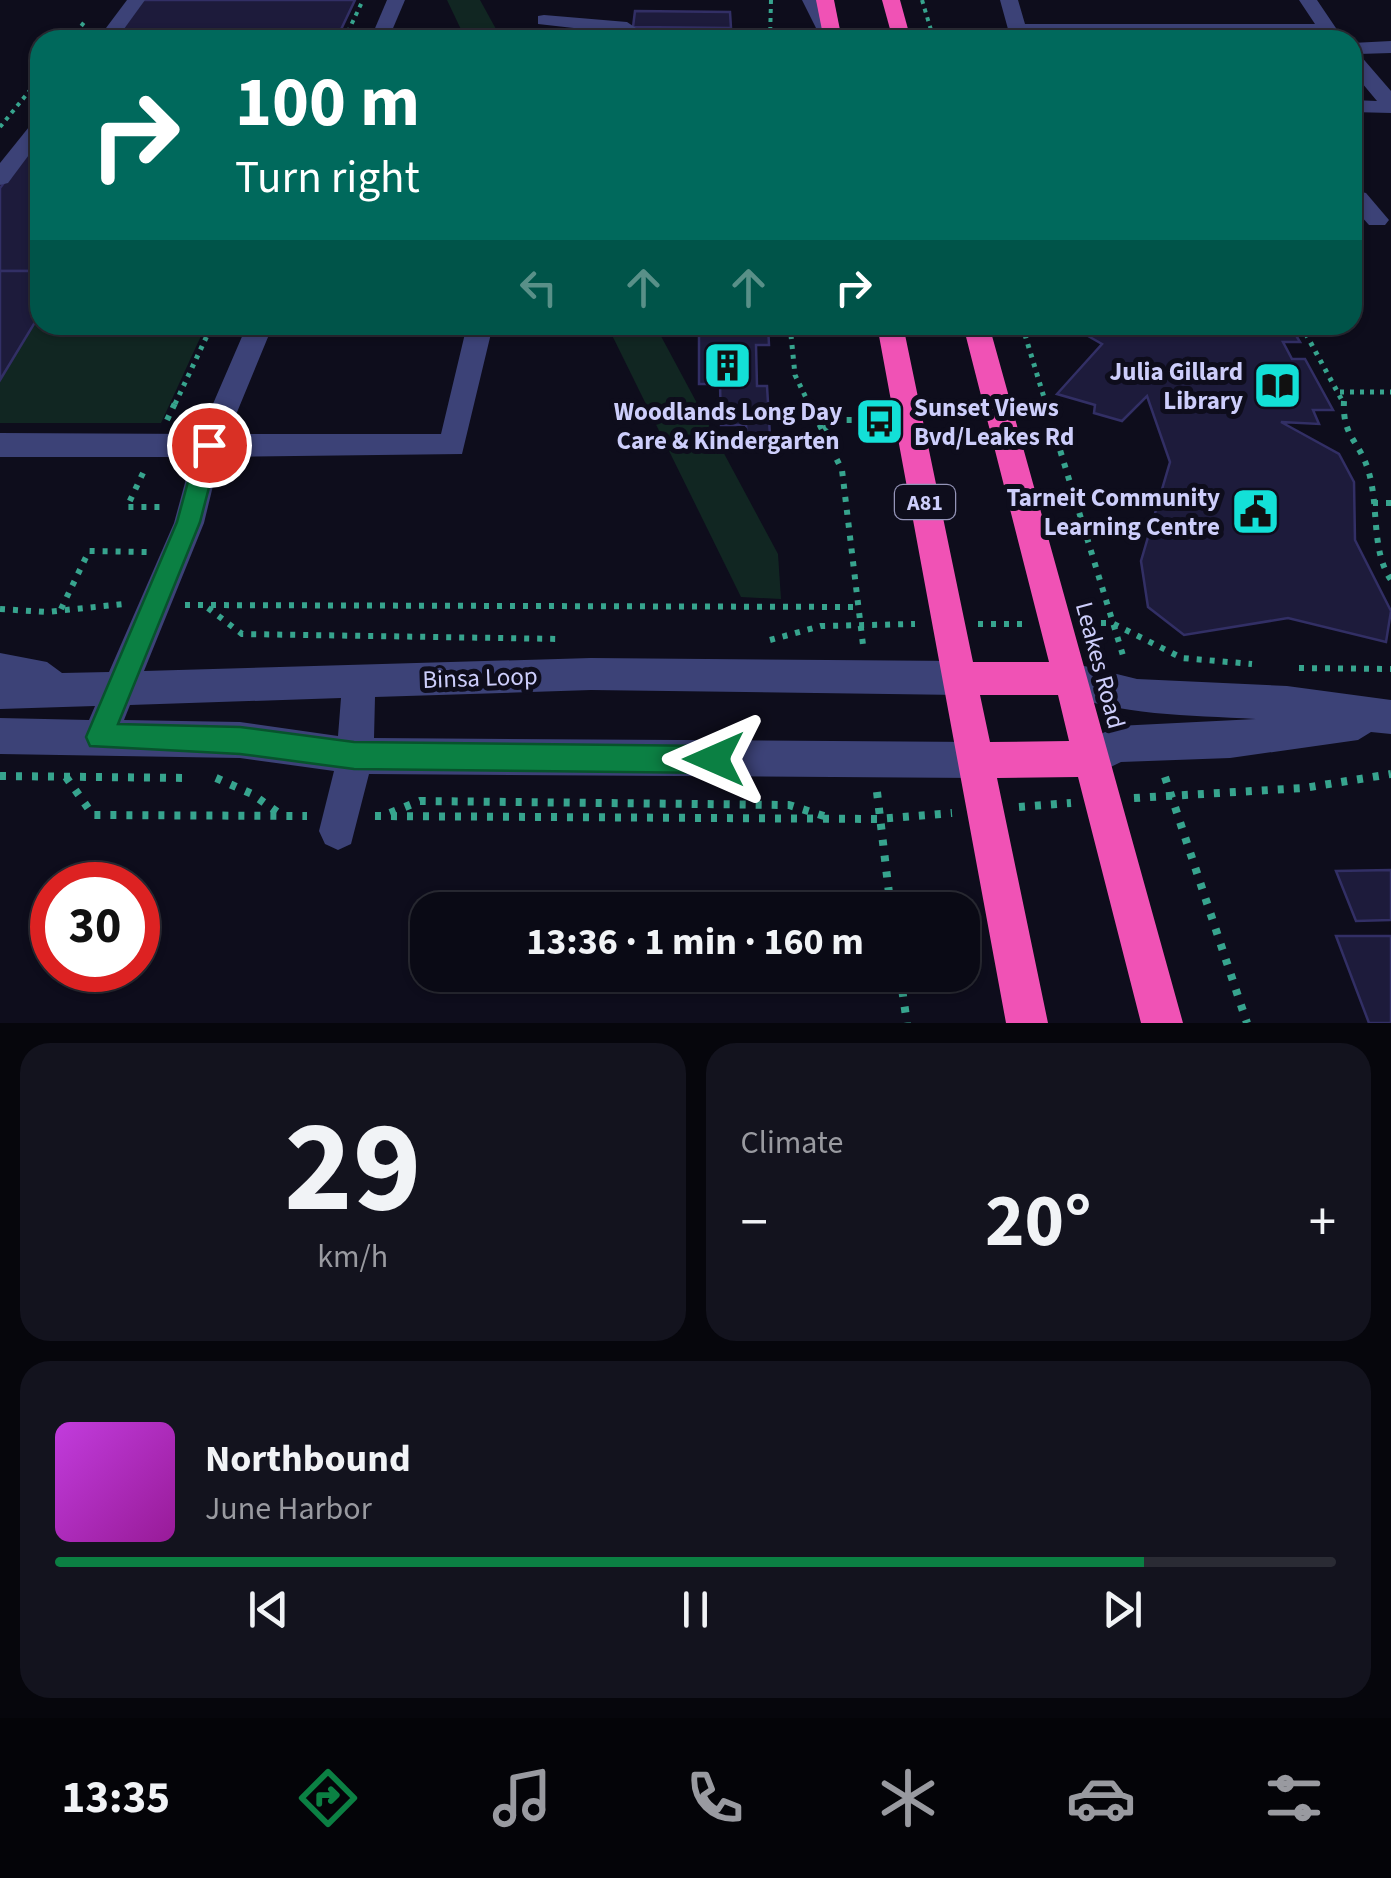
<!DOCTYPE html>
<meta charset="utf-8">
<style>
body{margin:0;font-family:"Source Sans 3",sans-serif;background:#13131e;color:#f1f3f6;height:100vh;display:flex;flex-direction:column;font-size:38px;white-space:nowrap}
*{box-sizing:border-box;margin:0}
p{font-size:32px;color:#999aa0}
.icon{flex:none;width:55px;height:55px;fill:none;stroke:currentColor;stroke-width:2;stroke-linecap:round;stroke-linejoin:round}
.map{position:relative;height:1023px;overflow:hidden}
.details{display:flex;flex-direction:column;gap:20px;padding:20px;background:#06060c;flex:1}
.details>*{flex:none}
.guide{position:absolute;left:30px;top:30px;width:1332px;height:305px;border-radius:30px;box-shadow:0 2px 8px #0004,0 0 0 2px #2a2b34;background:#00695c;color:#fff;overflow:hidden}
.speed{position:absolute;left:30px;top:862px;display:flex;gap:20px;font-size:50px;font-weight:700;text-align:center}
.speed>*{display:grid;place-content:center;width:130px;height:130px;border-radius:50%;background:#0a0a15;box-shadow:0 2px 8px #0004,0 0 0 2px #2a2b34;line-height:1}
.speed .limit{border:15px solid #d22;background:#fff;color:#111}
.pin{position:absolute;display:grid;place-items:center;width:85px;height:85px;color:#fff;margin:-42px;border:5px solid #fff;border-radius:50%;box-shadow:0 2px 10px #0007}
.me{position:absolute;width:110px;margin:-55px;rotate:270deg;stroke-linejoin:round;filter:drop-shadow(0 0 8px #0008)}
.turn{display:flex;align-items:center;gap:35px;height:210px;padding:0 40px;font-size:45px}
.turn .icon{width:130px;height:130px;stroke-width:2.5}
.turn b{display:block;font-size:70px;line-height:85px}
.lanes{display:flex;align-items:center;height:95px;padding:0 40px;background:#0003;justify-content:center;gap:50px;direction:ltr}
.lanes .off{opacity:.35}
.big{font-size:75px;font-weight:700;line-height:1.1}
.details .card{flex:1;display:flex;flex-direction:column;justify-content:center;gap:15px;min-width:0;padding:0 35px;border-radius:30px;background:#13131e}
.details .dial{align-items:center;gap:0}
.dial b{font-size:130px;line-height:1}
.song{display:flex;align-items:center;gap:30px}
.cover{width:120px;height:120px;border-radius:15px;background:linear-gradient(135deg,hsl(290 70% 55%),hsl(300 70% 35%))}
.played{height:10px;border-radius:5px;background:linear-gradient(90deg,#0b8043 85%,#2a2b34 85%)}
.keys{display:flex;justify-content:space-around;direction:ltr}
.heat{display:flex;justify-content:space-between;align-items:center;font-size:55px;direction:ltr}
.details .tiles{flex:1;display:grid;gap:20px;grid-template-columns:1fr 1fr}
.card:last-child{grid-column:span 2}
.trip{position:absolute;left:410px;top:892px;width:570px;height:100px;border-radius:30px;background:#0a0a15;box-shadow:0 2px 8px #0004,0 0 0 2px #2a2b34;font-weight:700;line-height:100px;text-align:center}
.tabs{display:flex;height:160px;justify-content:space-around;align-items:center;background:#040408;color:#999aa0}
.tabs .icon{width:70px;height:70px}
.tabs .active{color:#0b8043}
.tabs b{font-size:45px;color:#f1f3f6}
.map>svg:first-child{display:block}
</style>
<div class="map">
<svg width="1391" height="1023" viewBox="0 0 1391 1023">
<rect width="100%" height="100%" fill="#0e0d1c"/>
<!-- green -->
<g fill="#112622">
<polygon points="447,0 480,0 502,40 466,40"/>
<polygon points="40,314 40,325 206,325 161,423 0,423 0,380"/>
<polygon points="607,325 655,325 778,554 781,599 741,597"/>
</g>
<!-- building -->
<g fill="#1d1b3b" stroke="#322f65" stroke-width="2.5">
<polygon points="142,0 355,0 336,40 111,40"/>
<polygon points="635,11 730,12 731,28 633,27"/>
<polygon points="40,135 40,271 0,271 0,188"/>
<polygon points="0,271 40,271 40,314 0,380"/>
<polygon points="699,325 768,325 769,345 756,345 757,386 767,386 770,436 747,435 746,425 721,425 720,384 699,384"/>
<polygon points="1069,325 1290,325 1300,342 1283,342 1292,359 1305,359 1333,410 1313,410 1319,424 1281,422 1339,454 1354,482 1355,540 1391,611 1386,642 1288,618 1184,635 1148,607 1141,561 1170,462 1147,396 1122,421 1094,413 1095,405 1057,394 1102,344"/>
<polygon points="1391,870 1391,920 1356,921 1336,871"/>
<polygon points="1336,936 1391,936 1391,1023 1369,1023"/>
</g>
<g fill="none" stroke-linecap="round" stroke-linejoin="round">
<!-- path-far3 -->
<g stroke="#37a48e" stroke-width="4" stroke-dasharray="4 5" stroke-linecap="butt">
<polyline points="922,0 934,40"/>
<polyline points="70,40 86,20"/>
<polyline points="344,40 363,0"/>
<polyline points="770,40 771,0"/>
<polyline points="0,127 40,78"/>
</g>
<!-- path-far2 -->
<g stroke="#37a48e" stroke-width="5" stroke-dasharray="4 6" stroke-linecap="butt">
<polyline points="790,325 795,375 809,404"/>
<polyline points="1022,325 1046,404"/>
<polyline points="1301,325 1344,404"/>
<polyline points="1340,392 1391,392"/>
<polyline points="175,404 212,325"/>
</g>
<!-- path-far1 -->
<g stroke="#37a48e" stroke-width="6" stroke-dasharray="5 8" stroke-linecap="butt">
<polyline points="808,401 842,470 863,645"/>
<polyline points="1045,401 1125,662"/>
<path d="M1344,401c-2,37 16,39 25,72 10,34 2,78 22,107"/>
<polyline points="167,420 176,401"/>
<polyline points="823,429 839,420 870,420"/>
<polyline points="143,473 127,507 162,507"/>
<polyline points="1373,503 1391,503"/>
<polyline points="185,605 860,607"/>
<polyline points="208,608 242,634 563,639"/>
<polyline points="0,609 47,612 123,604"/>
<polyline points="61,609 89,551 147,552"/>
<polyline points="1088,623 1112,623 1182,658 1252,664"/>
<polyline points="978,624 1025,624"/>
<polyline points="770,640 821,626 915,624"/>
<polyline points="1299,668 1391,669"/>
</g>
<!-- path -->
<g stroke="#37a48e" stroke-width="8" stroke-dasharray="6 10" stroke-linecap="butt">
<polyline points="0,776 189,778"/>
<polyline points="66,777 93,815 307,816"/>
<polyline points="1165,777 1247,1023"/>
<polyline points="216,778 252,794 283,816"/>
<polyline points="877,792 891,910"/>
<polyline points="1134,798 1304,788 1391,774"/>
<polyline points="1019,807 1071,803"/>
<polyline points="390,813 420,801 789,805 824,816"/>
<polyline points="375,816 879,819 952,813"/>
<polyline points="900,975 907,1023"/>
</g>
<!-- minor -->
<g fill="#3c4277" fill-rule="evenodd">
<polygon points="127,0 145,0 116,40 97,40"/>
<polygon points="387,0 405,0 388,40 370,40"/>
<polygon points="802,0 820,0 840,40 822,40"/>
<polygon points="1000,0 1018,0 1025,24 1315,24 1299,0 1317,0 1344,40 1326,40 1323,36 1028,36 1029,40 1011,40"/>
<polygon points="544,15 627,22 636,28 627,34 538,24 538,16"/>
<polygon points="1391,41 1391,53 1359,54 1391,91 1391,113 1352,112 1352,100 1377,101 1352,71 1352,43"/>
<polygon points="40,120 40,140 8,183 0,185 0,163 33,122"/>
<polygon points="1352,190 1366,193 1389,220 1385,225 1369,225 1352,206"/>
<path d="M247,325h26l-45,109h213l26,-109h26l-31,129 -242,3 -16,66 -60,148 447,-13 369,3 12,5 5,12 -5,12 -12,5 -369,-5 -216,7 -1,41 602,4 13,5 5,13 -5,13 -13,5 -607,-4 -18,70 -13,6 -13,-6 -6,-13 15,-60 -94,-13 -240,-4v-36l89,2 6,-14 -95,3v-56l47,9 15,11 47,-1 65,-149 18,-66h-192v-24l200,1zM341,698l-3,38 -98,-14 -116,-2 6,-15z"/>
<path d="M1068,662l69,17 150,7 104,14v34l-20,-2 -13,8 -128,18 -109,4 -31,15 -13,-5 -5,-13 5,-13 40,-20 139,-7c-68,-4 -136,-3 -200,-28l-5,-12 5,-12z"/>
</g>
<!-- highway -->
<g fill="#f052b5" fill-rule="evenodd">
<polygon points="816,0 834,0 842,40 824,40"/>
<polygon points="882,0 900,0 911,40 893,40"/>
<path d="M877,325h26l70,337h76l-86,-337h26l194,698h-42l-63,-246 -81,1 51,245h-42zM980,695h78l11,46 -79,1z"/>
</g>
</g>
<!-- route -->
<polygon fill="#0b8043" stroke="#07532c" stroke-width="2.5" points="209,437 220,445 200,522 118,724 240,727 354,742 714,746 724,750 728,759 724,769 714,773 354,769 240,754 90,746 86,737 177,522 198,445"/>
<!-- icons -->
<defs>
<symbol id="building-square" viewBox="-11 -11 22 22"><rect x="-9" y="-9" width="18" height="18" rx="4" fill="#13e0d7" stroke="#0e0d1c"/><path d="M-4-6H4V6H1V3H-1V6H-4ZM-2.5-4.3h1.7v1.8h-1.7ZM.8-4.3h1.7v1.8H.8ZM-2.5-1h1.7V.8h-1.7ZM.8-1h1.7V.8H.8Z" fill="#111"/></symbol>
<symbol id="library-square" viewBox="-11 -11 22 22"><rect x="-9" y="-9" width="18" height="18" rx="4" fill="#13e0d7" stroke="#0e0d1c"/><path d="M-6-4Q-3-5.5-.7-3.5V5Q-3 3-6 4ZM6-4Q3-5.5 .7-3.5V5Q3 3 6 4Z" fill="#111"/></symbol>
<symbol id="bus-square" viewBox="-11 -11 22 22"><rect x="-9" y="-9" width="18" height="18" rx="4" fill="#13e0d7" stroke="#0e0d1c"/><path d="M-5-6H5V4H4V6H2V4H-2V6H-4V4H-5ZM-3.5-4V0h7V-4ZM-3.5 1.2v1.5H-2V1.2ZM2 1.2v1.5H3.5V1.2Z" fill="#111"/></symbol>
<symbol id="civic-square" viewBox="-11 -11 22 22"><rect x="-9" y="-9" width="18" height="18" rx="4" fill="#13e0d7" stroke="#0e0d1c"/><path d="M-.6-6.5H3V-4.5H.6V-3L4-1V1h2V6H-6V1h2V-1L-.6-3ZM-1.2 2.5V6h2.4V2.5Z" fill="#111"/></symbol>
</defs>
<g fill-rule="evenodd">
<use href="#building-square" x="700" y="338" width="55" height="55"/>
<use href="#library-square" x="1250" y="358" width="55" height="55"/>
<use href="#bus-square" x="852" y="394" width="55" height="55"/>
<use href="#civic-square" x="1228" y="484" width="55" height="55"/>
</g>
<g text-anchor="middle" stroke-width="10" stroke-linejoin="round" paint-order="stroke">
<!-- shield labels -->
<rect fill="#0e0d1c" stroke="#9494b8" stroke-width="2.5" x="895" y="485" width="60" height="34" rx="8"/>
<g font-size="22" font-weight="bold" fill="#cdcefb">
<text x="925" y="510">A81</text>
</g>
<!-- poi labels -->
<g font-size="25" font-weight="bold" fill="#cdcefb" stroke="#0e0d1c" text-anchor="end">
<text x="1243" y="380">Julia Gillard<tspan x="1243" dy="29">Library</tspan></text>
<text x="914" y="416" text-anchor="start">Sunset Views<tspan x="914" dy="29">Bvd/Leakes Rd</tspan></text>
<text x="728" y="420" text-anchor="middle">Woodlands Long Day<tspan x="728" dy="29">Care &amp; Kindergarten</tspan></text>
<text x="1220" y="506">Tarneit Community<tspan x="1220" dy="29">Learning Centre</tspan></text>
</g>
<!-- street labels -->
<g font-size="25" fill="#cdcefb" stroke="#0e0d1c">
<text transform="translate(1101 665) rotate(75)" y="9">Leakes Road</text>
<text transform="translate(480 677) rotate(-2)" y="9">Binsa Loop</text>
</g>
</g>
</svg>
<div class="speed"><div class="limit">30</div></div>
<div class="pin" style="left:209px;top:445px;background:#d93025"><svg class="icon" aria-label="arrive" viewBox="0 0 24 24"><path d="M6 21V4h12l-3 4 3 4H6"/></svg></div>
<svg class="me" style="left:714px;top:759px" viewBox="-20 -20 40 40"><path d="M0-17L14 15 0 8-14 15z" fill="#0b8043" stroke="#fff" stroke-width="4"/></svg>
<div class="trip">13:36 · 1 min · 160 m</div>
<div class="guide">
<div class="turn"><svg class="icon" aria-label="right" viewBox="0 0 24 24"><path d="M7 20v-9h11M14 6l5 5-5 5"/></svg><div><b>100 m</b>Turn right</div></div>
<div class="lanes"><svg class="icon off" aria-label="left" viewBox="0 0 24 24"><path d="M17 20v-9H6M10 6l-5 5 5 5"/></svg><svg class="icon off" aria-label="ahead" viewBox="0 0 24 24"><path d="M12 20V5M6 11l6-6 6 6"/></svg><svg class="icon off" aria-label="ahead" viewBox="0 0 24 24"><path d="M12 20V5M6 11l6-6 6 6"/></svg><svg class="icon" aria-label="right" viewBox="0 0 24 24"><path d="M7 20v-9h11M14 6l5 5-5 5"/></svg></div>
</div>
</div>
<section class="details">
<div class="tiles">
<div class="card dial"><b>29</b><p>km/h</p></div>
<div class="card"><p>Climate</p>
<div class="heat"><a>−</a><b class="big">20°</b><a>+</a></div>
</div>
<div class="card">
<div class="song"><i class="cover"></i><div><b>Northbound</b><p>June Harbor</p></div></div>
<div class="played"></div>
<div class="keys"><svg class="icon" aria-label="previous" viewBox="0 0 24 24"><path d="M18 5L8 12l10 7zM5 5v14"/></svg><svg class="icon" aria-label="pause" viewBox="0 0 24 24"><path d="M8 5v14M16 5v14"/></svg><svg class="icon" aria-label="next" viewBox="0 0 24 24"><path d="M6 5l10 7-10 7zM19 5v14"/></svg></div>
</div>
</div>
</section>
<nav class="tabs">
<b>13:35</b>
<svg class="icon active" aria-label="directions" viewBox="0 0 24 24"><path d="M12 3l9 9-9 9-9-9zM9 14v-3h6M13 9l2 2-2 2"/></svg>
<svg class="icon" aria-label="music" viewBox="0 0 24 24"><path d="M9 18V5l10-2v13"/><circle cx="6" cy="18" r="3"/><circle cx="16" cy="16" r="3"/></svg>
<svg class="icon" aria-label="phone" viewBox="0 0 24 24"><path d="M5 4h4l2 5-3 2q2 4 5 5l2-3 5 2v4C11 20 4 13 5 4z"/></svg>
<svg class="icon" aria-label="climate" viewBox="0 0 24 24"><path d="M12 3v18M4 7l16 10M4 17L20 7"/></svg>
<svg class="icon" aria-label="car" viewBox="0 0 24 24"><path d="M5 17H2v-5l4-1 3-4h7l3 4 3 1v5h-3M9 17h6M6 11h13"/><circle cx="7" cy="17" r="2"/><circle cx="17" cy="17" r="2"/></svg>
<svg class="icon" aria-label="filters" viewBox="0 0 24 24"><path d="M4 7h16M4 17h16"/><circle cx="9" cy="7" r="2"/><circle cx="15" cy="17" r="2"/></svg>
</nav>
